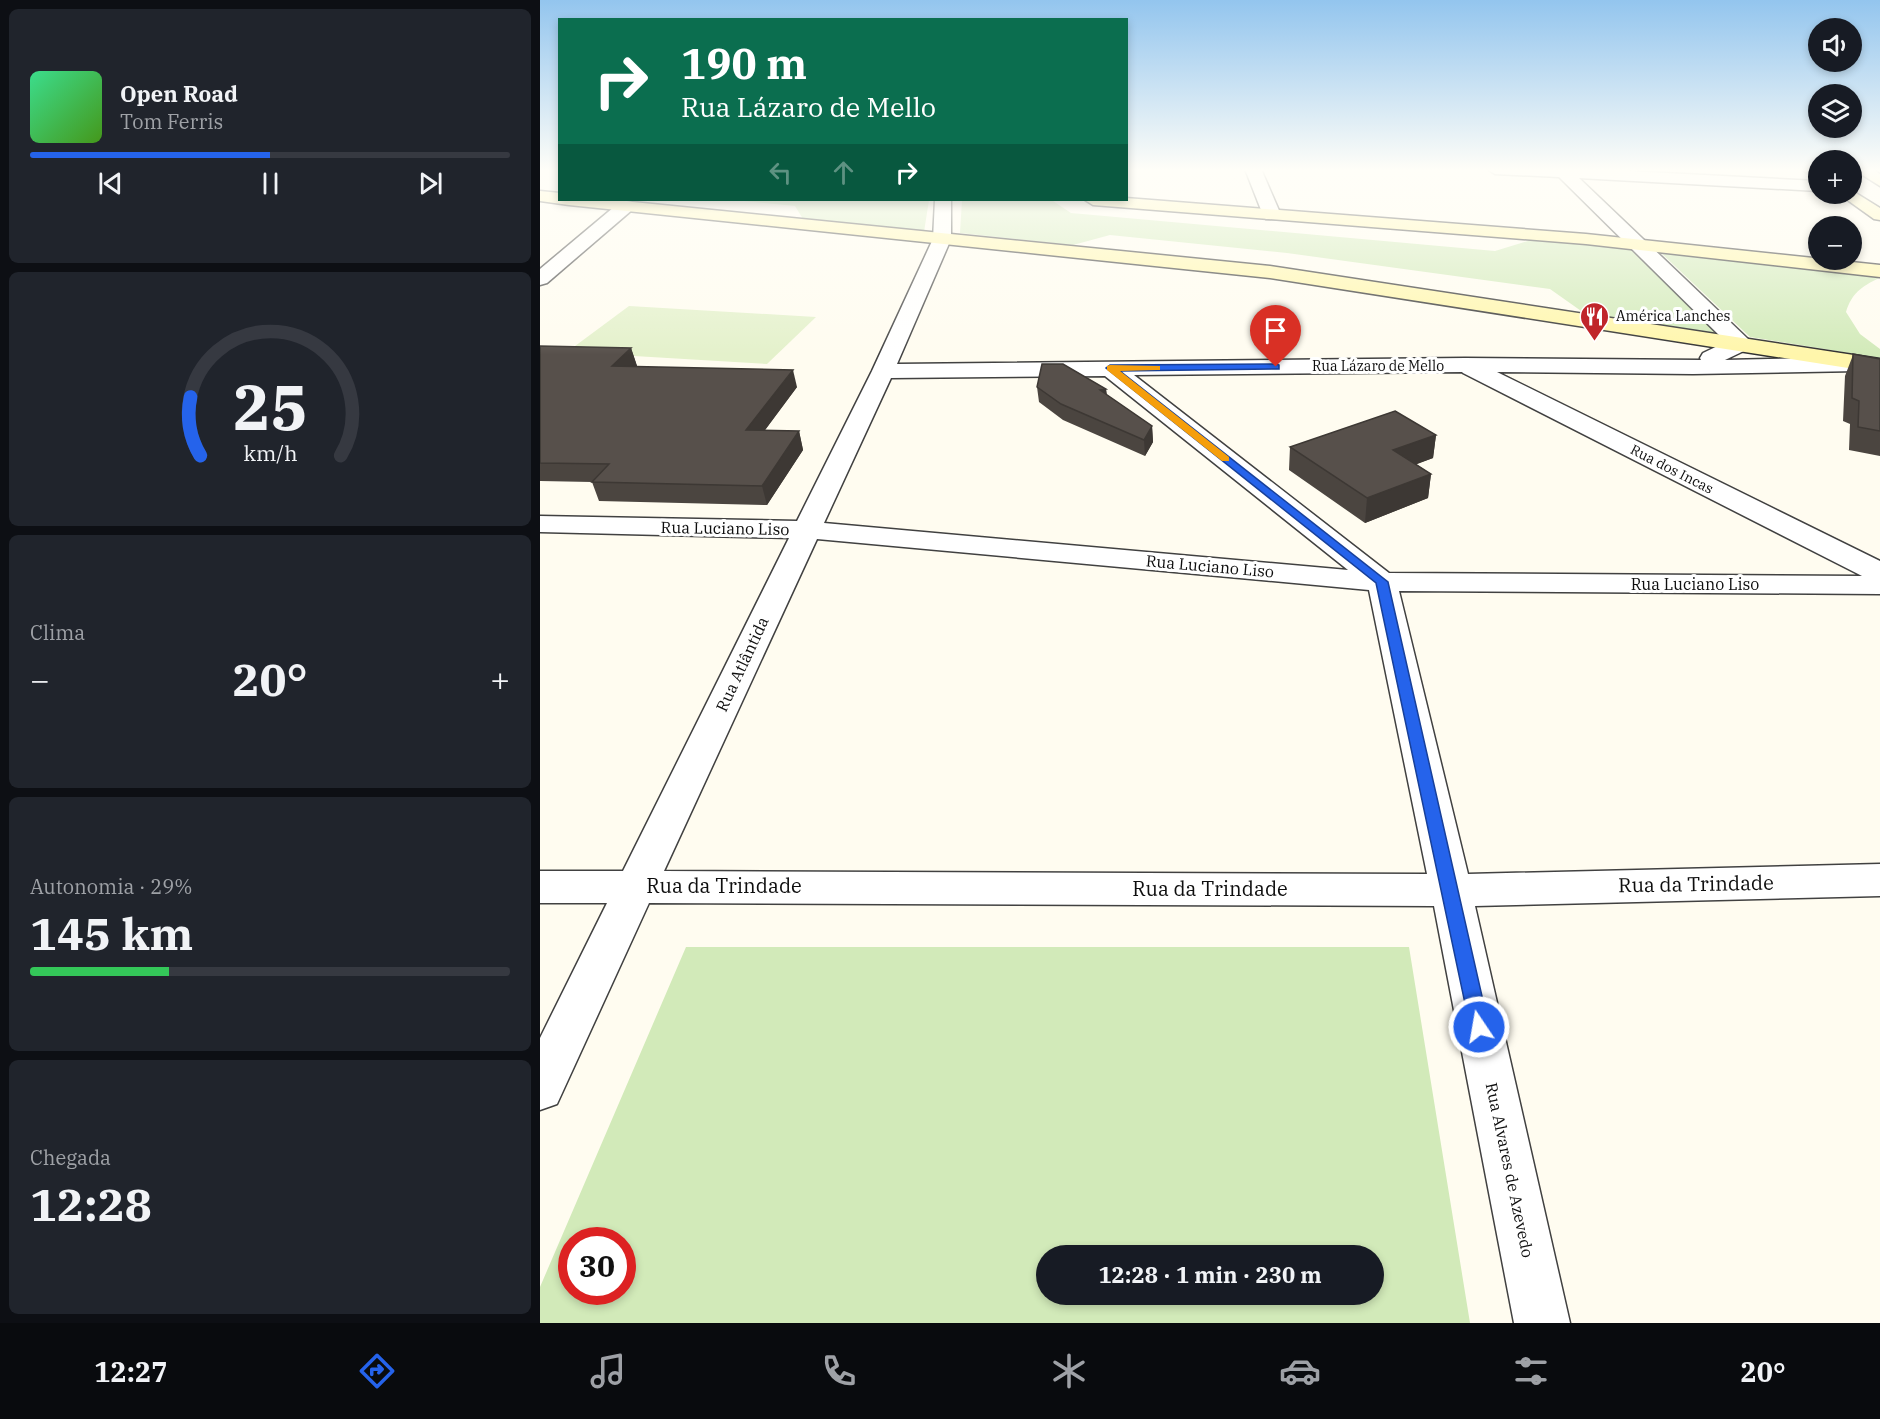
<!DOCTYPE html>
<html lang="pt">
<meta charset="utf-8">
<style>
body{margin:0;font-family:"IBM Plex Serif",serif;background:#20242c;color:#f1f3f6;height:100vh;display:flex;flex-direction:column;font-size:22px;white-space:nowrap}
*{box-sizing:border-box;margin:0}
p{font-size:20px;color:#9ea1a6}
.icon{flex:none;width:33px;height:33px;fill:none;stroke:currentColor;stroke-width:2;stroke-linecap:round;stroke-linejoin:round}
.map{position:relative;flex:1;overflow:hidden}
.side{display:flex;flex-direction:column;gap:9px;padding:9px;background:#0d0f14;width:540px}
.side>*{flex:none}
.guide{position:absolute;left:18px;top:18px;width:570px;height:183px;border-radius:0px;box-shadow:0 3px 9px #0003;background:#0b6e4f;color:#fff;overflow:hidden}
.fabs{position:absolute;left:1268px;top:18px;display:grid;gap:12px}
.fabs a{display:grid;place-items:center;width:54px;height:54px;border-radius:50%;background:#171b24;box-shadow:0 3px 9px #0003;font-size:30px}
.speed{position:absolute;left:18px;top:1227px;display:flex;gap:12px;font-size:30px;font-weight:700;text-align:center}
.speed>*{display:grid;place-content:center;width:78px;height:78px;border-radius:50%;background:#171b24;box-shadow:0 3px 9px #0003;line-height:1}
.speed .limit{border:9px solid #d22;background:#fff;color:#111}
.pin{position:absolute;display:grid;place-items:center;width:51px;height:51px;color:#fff;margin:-62px -26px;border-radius:50% 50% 50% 0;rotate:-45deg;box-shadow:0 0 6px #0007}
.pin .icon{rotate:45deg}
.me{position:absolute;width:66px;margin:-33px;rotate:348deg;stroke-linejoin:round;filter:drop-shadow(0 0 4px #0008)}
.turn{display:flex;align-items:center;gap:21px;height:126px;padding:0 24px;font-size:27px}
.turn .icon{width:78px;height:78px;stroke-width:2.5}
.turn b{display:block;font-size:42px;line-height:51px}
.lanes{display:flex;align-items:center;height:57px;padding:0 24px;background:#0003;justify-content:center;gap:30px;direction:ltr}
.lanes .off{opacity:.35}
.big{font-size:45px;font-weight:700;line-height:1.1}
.side .widget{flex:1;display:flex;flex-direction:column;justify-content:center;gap:9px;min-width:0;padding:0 21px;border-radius:9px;background:#20242c}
.side .dial{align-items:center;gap:0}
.dial svg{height:156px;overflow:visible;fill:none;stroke:#363941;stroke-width:7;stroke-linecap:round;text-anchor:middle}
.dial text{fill:#f1f3f6;stroke:none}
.song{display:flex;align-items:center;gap:18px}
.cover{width:72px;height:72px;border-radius:9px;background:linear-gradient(135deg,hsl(150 70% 55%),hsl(100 70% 35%))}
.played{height:6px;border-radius:3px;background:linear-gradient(90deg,#2563eb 50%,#363941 50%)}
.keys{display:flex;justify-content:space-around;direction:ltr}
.heat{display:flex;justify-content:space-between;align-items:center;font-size:33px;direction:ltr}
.charge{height:9px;border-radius:4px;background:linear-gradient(90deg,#34c759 29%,#363941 0)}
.trip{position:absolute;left:496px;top:1245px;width:348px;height:60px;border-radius:30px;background:#171b24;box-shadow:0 3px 9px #0003;font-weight:700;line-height:60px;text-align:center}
.dock{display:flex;height:96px;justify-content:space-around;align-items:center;background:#090b0e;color:#9ea1a6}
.dock .icon{width:42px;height:42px}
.dock .active{color:#2563eb}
.dock b{font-size:27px;color:#f1f3f6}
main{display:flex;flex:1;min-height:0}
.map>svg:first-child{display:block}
</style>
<main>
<section class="side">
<div class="widget">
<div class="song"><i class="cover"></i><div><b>Open Road</b><p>Tom Ferris</p></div></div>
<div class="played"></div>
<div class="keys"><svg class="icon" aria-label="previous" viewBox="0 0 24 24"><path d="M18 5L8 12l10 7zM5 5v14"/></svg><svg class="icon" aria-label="pause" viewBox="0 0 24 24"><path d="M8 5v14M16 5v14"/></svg><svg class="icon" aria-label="next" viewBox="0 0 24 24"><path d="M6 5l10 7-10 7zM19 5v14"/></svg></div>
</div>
<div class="widget dial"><svg viewBox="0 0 100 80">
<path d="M14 69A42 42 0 1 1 86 69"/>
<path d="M14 69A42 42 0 0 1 9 39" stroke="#2563eb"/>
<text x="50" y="56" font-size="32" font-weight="700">25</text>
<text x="50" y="72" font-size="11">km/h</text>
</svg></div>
<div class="widget"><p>Clima</p>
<div class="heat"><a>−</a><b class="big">20°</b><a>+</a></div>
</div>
<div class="widget"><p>Autonomia · 29%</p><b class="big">145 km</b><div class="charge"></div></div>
<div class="widget"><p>Chegada</p><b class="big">12:28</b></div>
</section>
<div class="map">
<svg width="1340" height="1323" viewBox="0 0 1340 1323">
<rect width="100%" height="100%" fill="#fffcf0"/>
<!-- green -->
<g fill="#d2eab9" fill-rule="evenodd">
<polygon points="195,200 389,200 384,232 263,219 255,206"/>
<polygon points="422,200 513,201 531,213 955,251 991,240 1089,248 1176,333 1044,313 1010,289 747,253 570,235 533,245 420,233"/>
<path d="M1118,250l91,9 130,19c-18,9 -27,15 -33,34l14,22 20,15v9l-130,-21z"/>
<path d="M146,947h723l61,376h-930v-36zM32,1240h50v52h-50zM507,1256h327v38h-327z"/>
</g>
<!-- pitch -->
<polygon fill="#e4f1cb" points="89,306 276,317 227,364 27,352"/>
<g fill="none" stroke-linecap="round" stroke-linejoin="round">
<defs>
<g id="street">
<polygon points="705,169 721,169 741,215 738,219 726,219 723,215"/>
<path d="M947,169h104l227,12v10l-239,-13 169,161 3,5 -3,5 -23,11 133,-3 8,2 3,5 -3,5 -8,2 -165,3 -196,-2 383,189v33l-481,-3 69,283 412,-10v32l-405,10 95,417h-56l-80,-417 -785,-3 -92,201 -17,6v-72l67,-135h-67v-32h83l166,-333 -249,-6v-16l257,5 75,-150 61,-132 2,-39h16v39l-54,125 568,-6 236,2 -1,-2 3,-5 23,-11 -167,-165 -64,-3zM922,372l1,1 399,203 -473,-3 -255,-198zM565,376l243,194 -524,-47 67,-145zM277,539l552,51 58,284 -763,-3z"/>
<polygon points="86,201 92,202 94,206 92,210 7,283 0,285 0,269 80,202"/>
</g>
<g id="secondary">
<polygon points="1261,169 1278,169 1278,180"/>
<polygon points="1313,169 1332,169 1340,174 1340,186"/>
<polygon points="1311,190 1340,208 1340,220 1334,219 1299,194 1311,194"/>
<polygon points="0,191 20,193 20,200 73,200 730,266 1340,359 1340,373 730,278 29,205 0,201"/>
<polygon points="586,198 1046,234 1340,265 1340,277 1046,244 553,205 545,200 586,200"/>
</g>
</defs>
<!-- street casing -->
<use href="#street" stroke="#414141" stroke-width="3"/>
<!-- secondary casing -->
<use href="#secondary" stroke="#303030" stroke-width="3"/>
<!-- street -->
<use href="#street" fill="#fff" fill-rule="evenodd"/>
<!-- secondary -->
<use href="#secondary" fill="#fff6ab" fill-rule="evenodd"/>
</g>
<!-- wall -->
<g fill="#4b4540">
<polygon points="0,346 91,348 97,366 96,366 257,387 224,431 259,431 263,450 227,505 59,501 52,482 0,481"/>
<polygon points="1313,355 1340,359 1340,456 1309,450 1310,424 1303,421 1305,376"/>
<polygon points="497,387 566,389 567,395 612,426 613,442 605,456 523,420 499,402"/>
<polygon points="896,435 893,458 876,464 891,474 888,498 825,523 749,470 750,447"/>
</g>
<!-- shaded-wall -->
<g fill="#3d3834">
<polygon points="91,348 97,366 78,383 72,366"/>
<polygon points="253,370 257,387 211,449 206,430"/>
<polygon points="566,389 567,404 560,390"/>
<polygon points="612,426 613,442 605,456 604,440"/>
<polygon points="259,431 263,450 227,505 222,486"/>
<polygon points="896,435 893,458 851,474 853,450"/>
<polygon points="891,474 888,498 825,523 827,498"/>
</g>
<!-- building -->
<g fill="#57504b" stroke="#3d3834" stroke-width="1.5">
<polygon points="0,346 91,348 72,366 253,370 206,430 259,431 222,486 52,482 69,464 0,463"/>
<polygon points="1313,354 1340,359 1340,431 1318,427 1319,401 1312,398"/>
<polygon points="502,364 523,364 566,389 560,390 612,426 604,440 521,404 497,387"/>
<polygon points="855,411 896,435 853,450 891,474 827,498 750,447"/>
</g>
<!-- sky -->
<linearGradient id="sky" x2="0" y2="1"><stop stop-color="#93c5ee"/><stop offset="0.48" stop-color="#fffef8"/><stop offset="1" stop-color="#fffef8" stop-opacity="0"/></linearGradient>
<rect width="1340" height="355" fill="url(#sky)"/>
<!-- route -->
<polygon fill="#2563eb" stroke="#184099" stroke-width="1.5" points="736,364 739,365 739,369 580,371 848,582 949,1027 946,1033 939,1035 933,1033 930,1027 836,583 566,368 570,365"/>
<!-- slow -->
<polygon fill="#f59e0b" points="570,365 620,366 620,370 617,370 580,371 689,457 689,461 682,461 567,370 567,366"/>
<!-- icons -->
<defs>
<symbol id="restaurant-pin" viewBox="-11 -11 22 30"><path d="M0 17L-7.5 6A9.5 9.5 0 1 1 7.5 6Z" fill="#c0252b" stroke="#fff"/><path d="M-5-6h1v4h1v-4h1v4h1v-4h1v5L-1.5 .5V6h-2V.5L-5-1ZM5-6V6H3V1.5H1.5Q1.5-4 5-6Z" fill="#fff"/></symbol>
</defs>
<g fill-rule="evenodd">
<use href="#restaurant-pin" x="1038" y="300" width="33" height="45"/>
</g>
<g text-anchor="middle" stroke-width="6" stroke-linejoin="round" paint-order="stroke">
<!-- far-poi labels -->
<g font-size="14" fill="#0e0e0e" stroke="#fff" text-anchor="start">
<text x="1076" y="321">América Lanches</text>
</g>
<!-- far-street labels -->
<g font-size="14" fill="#0e0e0e" stroke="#fff">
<text x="838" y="371">Rua Lázaro de Mello</text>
<text transform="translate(1132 469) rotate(27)" y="5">Rua dos Incas</text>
</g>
<!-- street labels -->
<g font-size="16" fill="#0e0e0e" stroke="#fff">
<text transform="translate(185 528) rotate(1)" y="6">Rua Luciano Liso</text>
<text transform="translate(670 566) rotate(5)" y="6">Rua Luciano Liso</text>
<text x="1155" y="590">Rua Luciano Liso</text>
<text transform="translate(202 664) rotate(-65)" y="6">Rua Atlântida</text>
<text transform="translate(970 1170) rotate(78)" y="6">Rua Alvares de Azevedo</text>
</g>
<!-- near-street labels -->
<g font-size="20" fill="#0e0e0e" stroke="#fff">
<text transform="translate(1156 884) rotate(-1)" y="7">Rua da Trindade</text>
<text x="184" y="893">Rua da Trindade</text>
<text x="670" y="896">Rua da Trindade</text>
</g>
</g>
</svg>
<div class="fabs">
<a><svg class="icon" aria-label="sound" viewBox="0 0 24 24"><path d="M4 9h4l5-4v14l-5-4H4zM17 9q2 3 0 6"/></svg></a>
<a><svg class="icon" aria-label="layers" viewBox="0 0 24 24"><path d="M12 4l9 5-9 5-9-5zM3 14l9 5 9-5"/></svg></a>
<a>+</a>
<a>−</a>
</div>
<div class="speed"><div class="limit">30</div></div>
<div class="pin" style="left:736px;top:367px;background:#d93025"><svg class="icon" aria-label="arrive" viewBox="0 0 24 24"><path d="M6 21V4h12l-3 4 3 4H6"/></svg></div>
<svg class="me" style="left:939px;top:1027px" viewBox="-20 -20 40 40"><circle r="17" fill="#2563eb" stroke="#fff" stroke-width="3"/><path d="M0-11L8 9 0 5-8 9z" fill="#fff"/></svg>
<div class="trip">12:28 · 1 min · 230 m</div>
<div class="guide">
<div class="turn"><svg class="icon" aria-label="right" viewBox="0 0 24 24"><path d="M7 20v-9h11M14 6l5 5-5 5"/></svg><div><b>190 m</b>Rua Lázaro de Mello</div></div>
<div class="lanes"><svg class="icon off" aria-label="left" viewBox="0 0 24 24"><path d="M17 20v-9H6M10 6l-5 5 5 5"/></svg><svg class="icon off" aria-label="ahead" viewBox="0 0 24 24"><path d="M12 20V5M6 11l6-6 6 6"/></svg><svg class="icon" aria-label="right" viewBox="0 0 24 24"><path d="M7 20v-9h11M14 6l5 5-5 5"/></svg></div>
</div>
</div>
</main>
<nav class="dock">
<b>12:27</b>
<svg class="icon active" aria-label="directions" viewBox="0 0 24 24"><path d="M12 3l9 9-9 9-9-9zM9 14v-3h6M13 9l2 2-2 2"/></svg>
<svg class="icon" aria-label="music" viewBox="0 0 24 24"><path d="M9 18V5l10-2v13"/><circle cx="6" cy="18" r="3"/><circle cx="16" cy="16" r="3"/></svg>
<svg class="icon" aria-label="phone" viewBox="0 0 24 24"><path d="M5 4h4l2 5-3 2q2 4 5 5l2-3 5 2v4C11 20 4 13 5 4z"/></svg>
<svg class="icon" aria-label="climate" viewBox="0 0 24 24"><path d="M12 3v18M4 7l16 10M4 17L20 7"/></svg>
<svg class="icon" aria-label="car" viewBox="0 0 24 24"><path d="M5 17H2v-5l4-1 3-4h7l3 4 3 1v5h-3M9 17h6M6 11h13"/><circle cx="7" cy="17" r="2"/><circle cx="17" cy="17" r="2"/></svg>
<svg class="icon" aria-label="filters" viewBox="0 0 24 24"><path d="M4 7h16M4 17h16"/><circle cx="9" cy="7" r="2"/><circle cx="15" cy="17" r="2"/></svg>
<b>20°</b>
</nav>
